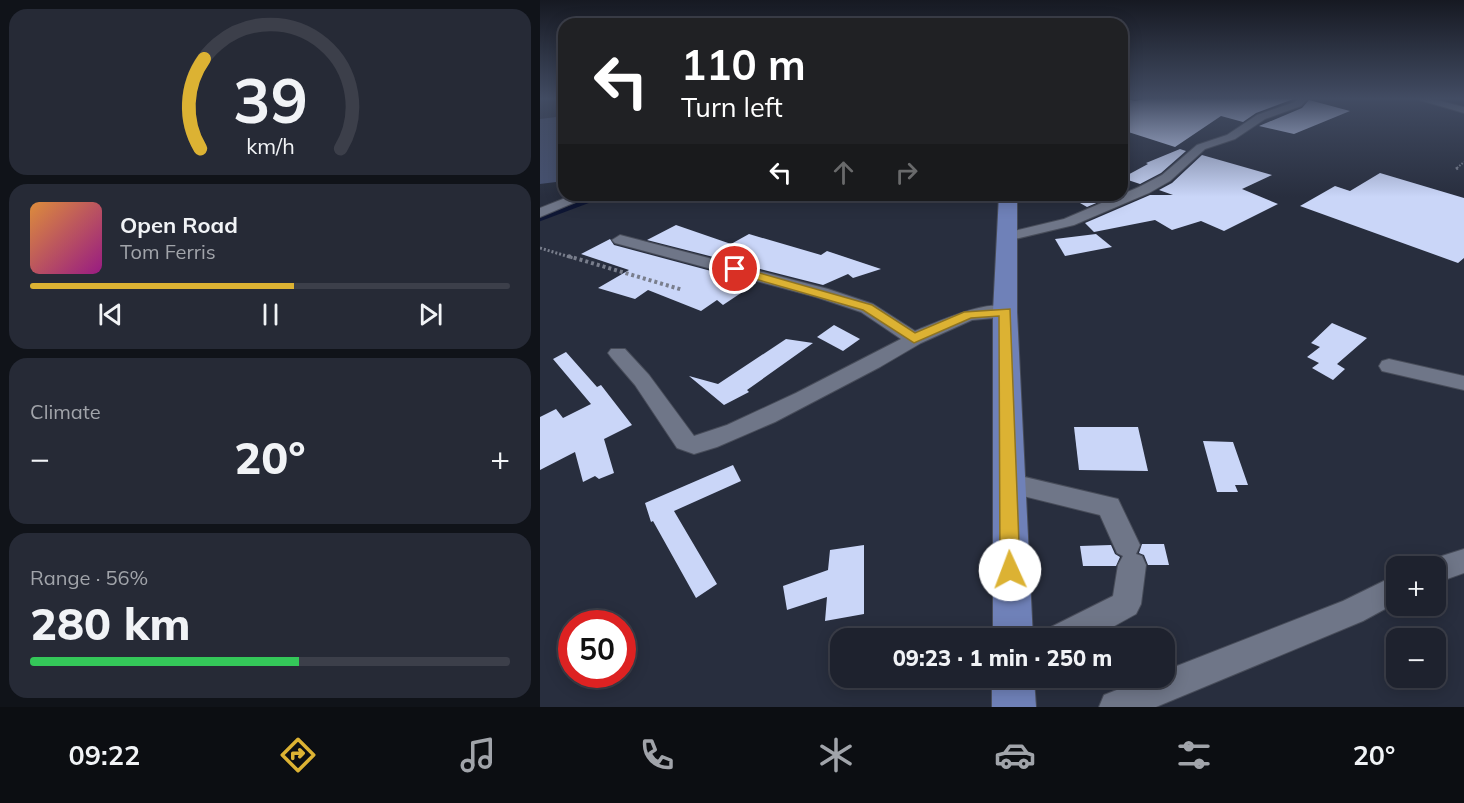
<!DOCTYPE html>
<meta charset="utf-8">
<style>
body{margin:0;font-family:Mulish,sans-serif;background:#262a36;color:#f1f3f6;height:100vh;display:flex;flex-direction:column;font-size:22px;white-space:nowrap}
*{box-sizing:border-box;margin:0}
p{font-size:20px;color:#a1a4aa}
.icon{flex:none;width:33px;height:33px;fill:none;stroke:currentColor;stroke-width:2;stroke-linecap:round;stroke-linejoin:round}
.map{position:relative;flex:1;overflow:hidden}
.sheet{display:flex;flex-direction:column;gap:9px;padding:9px;background:#101319;width:540px}
.sheet>*{flex:none}
.top-card{position:absolute;left:18px;top:18px;width:570px;height:183px;border-radius:18px;box-shadow:0 3px 15px #0003,0 0 0 2px #3c3f4a;background:#202124;color:#fff;overflow:hidden}
.buttons{position:absolute;left:846px;top:556px;display:grid;gap:12px}
.buttons a{display:grid;place-items:center;width:60px;height:60px;border-radius:12px;background:#1e222e;box-shadow:0 3px 15px #0003,0 0 0 2px #3c3f4a;font-size:30px}
.speed{position:absolute;left:18px;top:610px;display:flex;gap:12px;font-size:30px;font-weight:700;text-align:center}
.speed>*{display:grid;place-content:center;width:78px;height:78px;border-radius:50%;background:#1e222e;box-shadow:0 3px 15px #0003,0 0 0 2px #3c3f4a;line-height:1}
.speed .limit{border:9px solid #d22;background:#fff;color:#111}
.pin{position:absolute;display:grid;place-items:center;width:51px;height:51px;color:#fff;margin:-26px;border:3px solid #fff;border-radius:50%;box-shadow:0 2px 6px #0007}
.me{position:absolute;width:66px;margin:-33px;rotate:358deg;stroke-linejoin:round;filter:drop-shadow(0 0 4px #0008)}
.turn{display:flex;align-items:center;gap:21px;height:126px;padding:0 24px;font-size:27px}
.turn .icon{width:78px;height:78px;stroke-width:2.5}
.turn b{display:block;font-size:42px;line-height:51px}
.lanes{display:flex;align-items:center;height:57px;padding:0 24px;background:#0003;justify-content:center;gap:30px;direction:ltr}
.lanes .off{opacity:.35}
.big{font-size:45px;font-weight:800;line-height:1.1}
.sheet .tile{flex:1;display:flex;flex-direction:column;justify-content:center;gap:9px;min-width:0;padding:0 21px;border-radius:18px;background:#262a36}
.sheet .dial{align-items:center;gap:0}
.dial svg{height:156px;overflow:visible;fill:none;stroke:#3c3f4a;stroke-width:7;stroke-linecap:round;text-anchor:middle}
.dial text{fill:#f1f3f6;stroke:none}
.song{display:flex;align-items:center;gap:18px}
.cover{width:72px;height:72px;border-radius:9px;background:linear-gradient(135deg,hsl(30 70% 55%),hsl(310 70% 35%))}
.played{height:6px;border-radius:3px;background:linear-gradient(90deg,#dcb233 55%,#3c3f4a 55%)}
.keys{display:flex;justify-content:space-around;direction:ltr}
.heat{display:flex;justify-content:space-between;align-items:center;font-size:33px;direction:ltr}
.charge{height:9px;border-radius:4px;background:linear-gradient(90deg,#34c759 56%,#3c3f4a 0)}
.trip{position:absolute;left:290px;top:628px;width:345px;height:60px;border-radius:18px;background:#1e222e;box-shadow:0 3px 15px #0003,0 0 0 2px #3c3f4a;font-weight:800;line-height:60px;text-align:center}
.dock{display:flex;height:96px;justify-content:space-around;align-items:center;background:#0c0e12;color:#a1a4aa}
.dock .icon{width:42px;height:42px}
.dock .active{color:#dcb233}
.dock b{font-size:27px;color:#f1f3f6}
main{display:flex;flex:1;min-height:0}
.map>svg:first-child{display:block}
</style>
<main>
<section class="sheet">
<div class="tile dial"><svg viewBox="0 0 100 80">
<path d="M14 69A42 42 0 1 1 86 69"/>
<path d="M14 69A42 42 0 0 1 16 23" stroke="#dcb233"/>
<text x="50" y="56" font-size="32" font-weight="700">39</text>
<text x="50" y="72" font-size="11">km/h</text>
</svg></div>
<div class="tile">
<div class="song"><i class="cover"></i><div><b>Open Road</b><p>Tom Ferris</p></div></div>
<div class="played"></div>
<div class="keys"><svg class="icon" aria-label="previous" viewBox="0 0 24 24"><path d="M18 5L8 12l10 7zM5 5v14"/></svg><svg class="icon" aria-label="pause" viewBox="0 0 24 24"><path d="M8 5v14M16 5v14"/></svg><svg class="icon" aria-label="next" viewBox="0 0 24 24"><path d="M6 5l10 7-10 7zM19 5v14"/></svg></div>
</div>
<div class="tile"><p>Climate</p>
<div class="heat"><a>−</a><b class="big">20°</b><a>+</a></div>
</div>
<div class="tile"><p>Range · 56%</p><b class="big">280 km</b><div class="charge"></div></div>
</section>
<div class="map">
<svg width="924" height="707" viewBox="0 0 924 707">
<rect width="100%" height="100%" fill="#282e3e"/>
<!-- green -->
<polygon fill="#465170" points="24,116 24,181 0,184 0,119"/>
<g fill="none" stroke-linecap="round" stroke-linejoin="round">
<!-- stream -->
<polyline stroke="#0e1634" stroke-width="4.5" points="0,219 64,195"/>
</g>
<!-- building -->
<g fill="#cad6f8">
<polygon points="582,98 595,101 610,98 756,98 716,113 703,122 681,116 635,147 582,130"/>
<polygon points="769,100 810,111 754,134 719,126 762,108"/>
<polygon points="640,149 646,151 621,173 600,184 582,178 608,164 606,163"/>
<polygon points="662,155 732,175 702,189 738,204 684,231 661,221 632,230 615,220 554,232 545,223 610,195 633,195 619,190 632,183"/>
<polygon points="840,173 924,198 924,258 918,263 760,206 795,186 810,191"/>
<polygon points="526,195 575,195 547,207"/>
<polygon points="136,225 191,244 209,234 281,255 287,251 341,269 313,278 308,274 283,285 107,240"/>
<polygon points="556,234 572,247 525,256 515,239"/>
<polygon points="70,239 74,245 216,283 183,305 177,300 161,311 108,290 95,299 58,288 89,270 41,254"/>
<polygon points="792,323 827,338 797,364 805,369 793,380 772,368 779,363 767,357 780,347 771,343"/>
<polygon points="294,325 320,339 303,351 277,337"/>
<polygon points="246,339 273,343 207,390 209,392 184,405 149,376 178,384"/>
<polygon points="26,352 57,387 61,385 92,425 64,439 74,473 59,479 55,476 43,482 35,452 0,470 0,417 16,409 23,418 51,404 13,359"/>
<polygon points="534,427 598,427 608,471 539,470"/>
<polygon points="663,441 693,442 708,485 695,485 698,492 677,492"/>
<polygon points="193,465 201,481 134,511 177,584 156,598 113,521 111,522 105,503"/>
<polygon points="602,544 624,544 629,565 608,565 604,555 599,553"/>
<polygon points="324,545 324,614 285,621 287,597 247,610 243,586 288,570 290,550"/>
<polygon points="571,545 575,554 580,557 576,566 543,566 540,546"/>
</g>
<g fill="none" stroke-linecap="round" stroke-linejoin="round">
<defs>
<g id="minor">
<polygon points="758,98 768,98 761,106 725,119 695,139 665,149 630,181 609,193 534,225 467,241 460,237 462,234 524,219 599,187 622,175 657,145 687,135 717,115 755,102"/>
<polygon points="873,98 888,98 924,107 924,113"/>
<polygon points="33,195 52,195 0,217 0,208"/>
<path d="M80,235l208,54 45,15 42,27c18,-7 85,-39 99,-19l-9,5 -33,3 -51,23 -41,24 -105,55 -58,25 -23,7 -17,-6 -42,-63 -24,-28 -3,-4 3,-4h14l24,26 45,61 33,-11 69,-32 105,-54 -40,-27 -45,-15 -201,-54 -3,-3z"/>
<polygon points="849,359 924,376 924,390 842,371 839,366 842,361"/>
<polygon points="468,473 578,499 600,545 596,554 602,556 606,565 601,604 596,614 551,639 505,639 509,628 573,596 578,565 583,556 577,553 560,515 459,490 456,483 459,476"/>
<polygon points="924,549 924,573 896,583 896,567 883,567 886,561"/>
<polygon points="856,575 856,603 823,621 616,707 559,707 564,695 607,678 624,678 624,671 803,601"/>
</g>
<g id="major">
<polygon points="459,195 477,195 477,312 493,639 453,639 453,312"/>
<polygon points="452,678 494,678 496,707 452,707"/>
</g>
</defs>
<!-- minor casing -->
<use href="#minor" stroke="#484d5a" stroke-width="2"/>
<!-- major casing -->
<use href="#major" stroke="#484d5a" stroke-width="2"/>
<!-- path-far2 -->
<polyline stroke="#797e8c" stroke-width="2" stroke-dasharray="1.5 1.5" stroke-linecap="butt" points="917,168 924,162"/>
<!-- path-far1 -->
<g stroke="#797e8c" stroke-width="3" stroke-dasharray="2 2" stroke-linecap="butt">
<polyline points="916,169 919,167"/>
<polyline points="0,248 33,258"/>
</g>
<!-- path -->
<polyline stroke="#797e8c" stroke-width="4" stroke-dasharray="3 3" stroke-linecap="butt" points="28,256 143,290"/>
<!-- minor -->
<use href="#minor" fill="#6f7688" fill-rule="evenodd"/>
<!-- major -->
<use href="#major" fill="#6f81b8" fill-rule="evenodd"/>
</g>
<!-- sky -->
<linearGradient id="sky" x2="0" y2="1"><stop stop-color="#161922"/><stop offset="0.5" stop-color="#424c63"/><stop offset="1" stop-color="#424c63" stop-opacity="0"/></linearGradient>
<rect width="924" height="197" fill="url(#sky)"/>
<!-- route -->
<polygon fill="#dcb233" stroke="#8f7421" stroke-width="1.5" points="195,266 332,305 375,333 424,312 470,309 480,570 477,576 470,579 463,576 460,570 459,316 431,318 374,343 323,310 191,272 189,269"/>
</svg>
<div class="buttons">
<a>+</a>
<a>−</a>
</div>
<div class="speed"><div class="limit">50</div></div>
<div class="pin" style="left:195px;top:269px;background:#d93025"><svg class="icon" aria-label="arrive" viewBox="0 0 24 24"><path d="M6 21V4h12l-3 4 3 4H6"/></svg></div>
<svg class="me" style="left:470px;top:570px" viewBox="-20 -20 40 40"><circle r="19" fill="#fff"/><path d="M0-13L10 11 0 6-10 11z" fill="#dcb233"/></svg>
<div class="trip">09:23 · 1 min · 250 m</div>
<div class="top-card">
<div class="turn"><svg class="icon" aria-label="left" viewBox="0 0 24 24"><path d="M17 20v-9H6M10 6l-5 5 5 5"/></svg><div><b>110 m</b>Turn left</div></div>
<div class="lanes"><svg class="icon" aria-label="left" viewBox="0 0 24 24"><path d="M17 20v-9H6M10 6l-5 5 5 5"/></svg><svg class="icon off" aria-label="ahead" viewBox="0 0 24 24"><path d="M12 20V5M6 11l6-6 6 6"/></svg><svg class="icon off" aria-label="right" viewBox="0 0 24 24"><path d="M7 20v-9h11M14 6l5 5-5 5"/></svg></div>
</div>
</div>
</main>
<nav class="dock">
<b>09:22</b>
<svg class="icon active" aria-label="directions" viewBox="0 0 24 24"><path d="M12 3l9 9-9 9-9-9zM9 14v-3h6M13 9l2 2-2 2"/></svg>
<svg class="icon" aria-label="music" viewBox="0 0 24 24"><path d="M9 18V5l10-2v13"/><circle cx="6" cy="18" r="3"/><circle cx="16" cy="16" r="3"/></svg>
<svg class="icon" aria-label="phone" viewBox="0 0 24 24"><path d="M5 4h4l2 5-3 2q2 4 5 5l2-3 5 2v4C11 20 4 13 5 4z"/></svg>
<svg class="icon" aria-label="climate" viewBox="0 0 24 24"><path d="M12 3v18M4 7l16 10M4 17L20 7"/></svg>
<svg class="icon" aria-label="car" viewBox="0 0 24 24"><path d="M5 17H2v-5l4-1 3-4h7l3 4 3 1v5h-3M9 17h6M6 11h13"/><circle cx="7" cy="17" r="2"/><circle cx="17" cy="17" r="2"/></svg>
<svg class="icon" aria-label="filters" viewBox="0 0 24 24"><path d="M4 7h16M4 17h16"/><circle cx="9" cy="7" r="2"/><circle cx="15" cy="17" r="2"/></svg>
<b>20°</b>
</nav>
